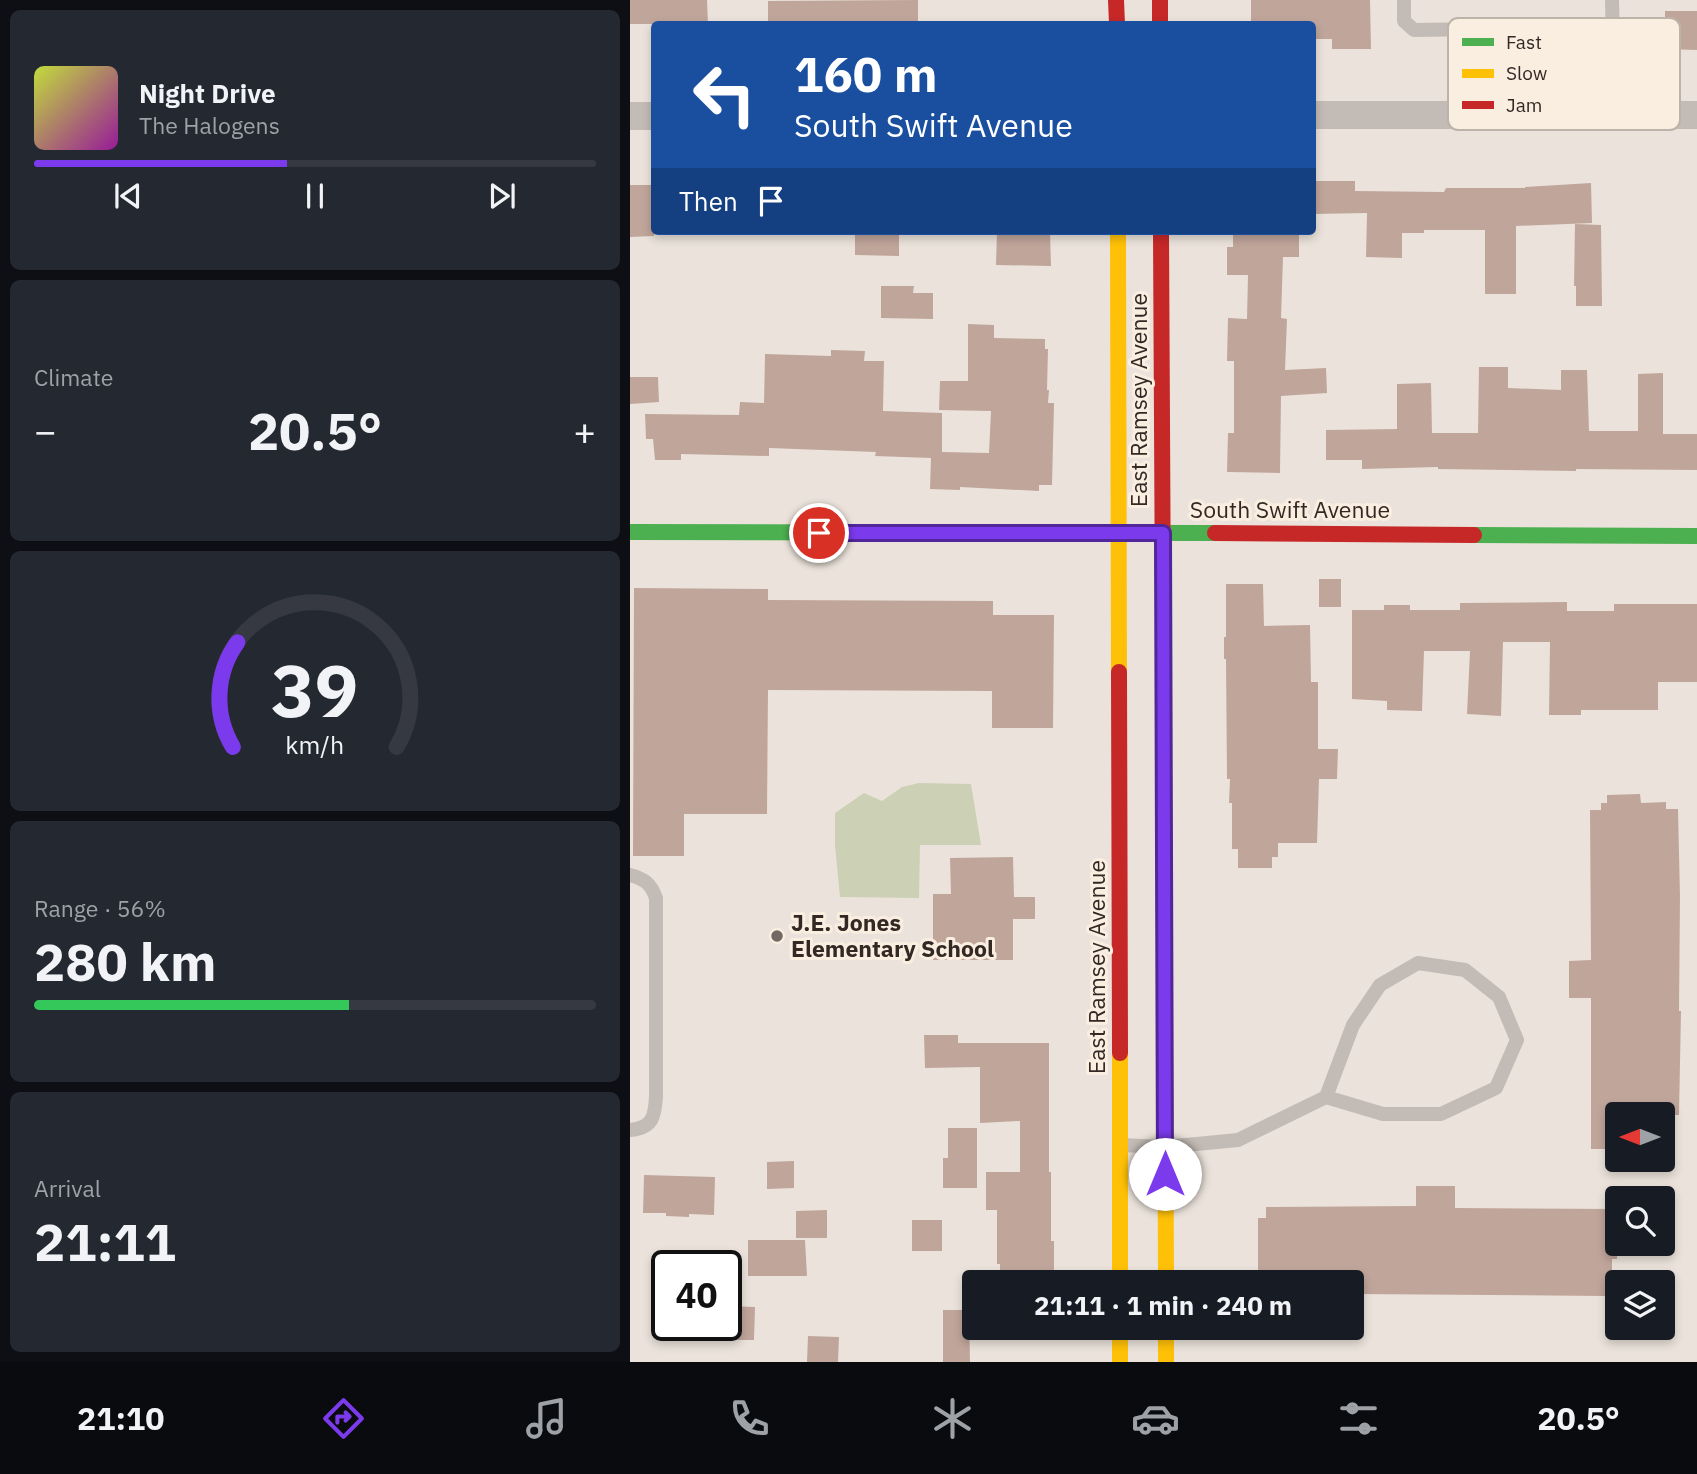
<!DOCTYPE html>
<meta charset="utf-8">
<style>
body{margin:0;font-family:"IBM Plex Sans",sans-serif;background:#242831;color:#f1f3f6;height:100vh;display:flex;flex-direction:column;font-size:26px;white-space:nowrap}
*{box-sizing:border-box;margin:0}
p{font-size:23px;color:#9ea1a6}
.icon{flex:none;width:38px;height:38px;fill:none;stroke:currentColor;stroke-width:2;stroke-linecap:round;stroke-linejoin:round}
.map{position:relative;flex:1;overflow:hidden}
.drawer{display:flex;flex-direction:column;gap:10px;padding:10px;background:#0d0f14;width:630px}
.drawer>*{flex:none}
.guide{position:absolute;left:21px;top:21px;width:665px;height:214px;border-radius:7px;box-shadow:0 4px 10px #0003;background:#1a4fa0;color:#fff;overflow:hidden}
.needle{width:46px;rotate:270deg}
.fabs{position:absolute;left:975px;top:1102px;display:grid;gap:14px}
.fabs a{display:grid;place-items:center;width:70px;height:70px;border-radius:7px;background:#171b24;box-shadow:0 4px 10px #0003;font-size:35px}
.speed{position:absolute;left:21px;top:1250px;display:flex;gap:14px;font-size:35px;font-weight:700;text-align:center}
.speed>*{display:grid;place-content:center;width:91px;height:91px;border-radius:50%;background:#171b24;box-shadow:0 4px 10px #0003;line-height:1}
.speed .limit{border:4px solid #111;border-radius:10px;background:#fff;color:#111}
.pin{position:absolute;display:grid;place-items:center;width:60px;height:60px;color:#fff;margin:-30px;border:4px solid #fff;border-radius:50%;box-shadow:0 2px 7px #0007}
.me{position:absolute;width:77px;margin:-38px;rotate:0deg;stroke-linejoin:round;filter:drop-shadow(0 0 5px #0008)}
.turn{display:flex;align-items:center;gap:24px;height:147px;padding:0 28px;font-size:32px}
.turn .icon{width:91px;height:91px;stroke-width:2.5}
.turn b{display:block;font-size:49px;line-height:60px}
.then{display:flex;align-items:center;height:66px;padding:0 28px;background:#0003;gap:14px;font-size:26px}
.big{font-size:52px;font-weight:800;line-height:1.1}
.drawer .tile{flex:1;display:flex;flex-direction:column;justify-content:center;gap:10px;min-width:0;padding:0 24px;border-radius:10px;background:#242831}
.drawer .dial{align-items:center;gap:0}
.dial svg{height:182px;overflow:visible;fill:none;stroke:#363941;stroke-width:7;stroke-linecap:round;text-anchor:middle}
.dial text{fill:#f1f3f6;stroke:none}
.song{display:flex;align-items:center;gap:21px}
.cover{width:84px;height:84px;border-radius:10px;background:linear-gradient(135deg,hsl(70 70% 55%),hsl(300 70% 35%))}
.played{height:7px;border-radius:4px;background:linear-gradient(90deg,#7c3aed 45%,#363941 45%)}
.keys{display:flex;justify-content:space-around;direction:ltr}
.heat{display:flex;justify-content:space-between;align-items:center;font-size:38px;direction:ltr}
.charge{height:10px;border-radius:5px;background:linear-gradient(90deg,#34c759 56%,#363941 0)}
.trip{position:absolute;left:332px;top:1270px;width:402px;height:70px;border-radius:7px;background:#171b24;box-shadow:0 4px 10px #0003;font-weight:800;line-height:70px;text-align:center}
.menu{display:flex;height:112px;justify-content:space-around;align-items:center;background:#090b0e;color:#9ea1a6}
.menu .icon{width:49px;height:49px}
.menu .active{color:#7c3aed}
.menu b{font-size:32px;color:#f1f3f6}
main{display:flex;flex:1;min-height:0}
.map>svg:first-child{display:block}
</style>
<main>
<section class="drawer">
<div class="tile">
<div class="song"><i class="cover"></i><div><b>Night Drive</b><p>The Halogens</p></div></div>
<div class="played"></div>
<div class="keys"><svg class="icon" aria-label="previous" viewBox="0 0 24 24"><path d="M18 5L8 12l10 7zM5 5v14"/></svg><svg class="icon" aria-label="pause" viewBox="0 0 24 24"><path d="M8 5v14M16 5v14"/></svg><svg class="icon" aria-label="next" viewBox="0 0 24 24"><path d="M6 5l10 7-10 7zM19 5v14"/></svg></div>
</div>
<div class="tile"><p>Climate</p>
<div class="heat"><a>−</a><b class="big">20.5°</b><a>+</a></div>
</div>
<div class="tile dial"><svg viewBox="0 0 100 80">
<path d="M14 69A42 42 0 1 1 86 69"/>
<path d="M14 69A42 42 0 0 1 16 23" stroke="#7c3aed"/>
<text x="50" y="56" font-size="32" font-weight="700">39</text>
<text x="50" y="72" font-size="11">km/h</text>
</svg></div>
<div class="tile"><p>Range · 56%</p><b class="big">280 km</b><div class="charge"></div></div>
<div class="tile"><p>Arrival</p><b class="big">21:11</b></div>
</section>
<div class="map">
<svg width="1067" height="1362" viewBox="0 0 1067 1362">
<rect width="100%" height="100%" fill="#ebe3db"/>
<!-- green -->
<polygon fill="#ccd0b4" points="289,783 341,784 351,845 290,845 289,898 210,897 205,846 205,813 234,793 252,801 272,787"/>
<!-- building -->
<g fill="#c0a59b">
<polygon points="0,0 77,0 78,24 0,24"/>
<polygon points="288,0 288,24 247,24 247,22 138,24 138,1"/>
<polygon points="621,0 740,0 741,49 702,49 702,39 682,39 682,24 621,24"/>
<polygon points="1035,11 1067,11 1067,50 1035,49"/>
<polygon points="682,181 725,181 725,191 814,192 816,188 895,188 895,187 961,183 962,223 886,226 886,294 855,294 855,230 794,230 794,233 772,233 772,258 736,257 737,213 683,214"/>
<polygon points="0,185 24,185 24,236 0,237"/>
<polygon points="945,224 971,225 972,306 946,306 946,286 944,286"/>
<polygon points="225,231 269,231 269,256 225,255"/>
<polygon points="367,231 420,231 421,266 366,265"/>
<polygon points="603,231 669,231 669,257 653,257 651,318 657,319 655,370 696,368 697,393 651,396 650,473 597,472 598,433 604,433 604,361 597,361 598,318 617,319 618,275 597,275 597,247 603,247"/>
<polygon points="251,286 284,286 283,293 303,293 303,319 251,318"/>
<polygon points="338,324 364,325 364,338 415,339 415,349 418,349 417,390 419,390 418,403 424,403 422,485 409,485 409,491 330,487 330,490 300,489 301,458 245,456 246,452 139,448 139,456 51,454 51,460 25,460 23,439 16,439 15,414 109,415 110,402 134,403 135,354 201,356 201,350 235,351 234,361 254,361 253,411 312,413 312,452 359,453 361,411 309,410 310,381 338,381"/>
<polygon points="849,367 878,367 878,388 931,390 931,370 957,370 959,431 1008,431 1008,374 1033,373 1033,434 1067,434 1067,470 946,469 946,471 808,469 808,467 732,469 732,460 696,460 696,430 767,429 767,384 801,383 802,433 848,433"/>
<polygon points="0,377 28,377 29,402 0,404"/>
<rect x="689" y="579" width="22" height="28"/>
<polygon points="596,584 633,584 634,626 680,625 681,682 688,682 688,749 708,749 707,779 689,779 687,843 648,843 648,857 642,857 642,868 608,868 608,849 602,849 602,803 599,803 600,779 597,779 596,659 594,659 594,637 596,637"/>
<polygon points="4,588 138,589 138,600 363,601 363,615 424,615 423,728 362,728 362,691 138,690 137,814 54,814 54,856 3,856"/>
<polygon points="937,602 937,611 984,611 984,604 1067,604 1067,682 1028,682 1028,710 951,710 951,715 919,715 920,642 873,642 871,716 837,714 840,651 794,651 792,711 757,710 757,701 722,699 722,610 754,610 754,605 780,605 780,610 830,610 830,603"/>
<polygon points="1010,794 1011,803 1036,802 1036,809 1048,809 1050,897 1049,1011 1051,1011 1049,1115 987,1115 987,1149 961,1149 961,998 939,998 939,961 961,960 960,810 971,810 971,803 977,803 977,795"/>
<polygon points="383,857 384,897 405,897 405,919 383,919 383,960 303,960 303,894 321,894 320,858"/>
<polygon points="294,1035 328,1035 328,1043 419,1043 419,1172 421,1172 421,1241 424,1241 424,1275 370,1275 370,1264 367,1264 367,1210 356,1210 356,1172 390,1172 390,1121 350,1123 350,1067 295,1068"/>
<polygon points="318,1128 347,1128 347,1188 313,1188 313,1158 318,1158"/>
<polygon points="164,1161 164,1188 137,1189 137,1162"/>
<polygon points="14,1175 85,1177 84,1215 59,1214 59,1217 36,1216 36,1213 13,1213"/>
<polygon points="786,1186 825,1186 825,1208 987,1209 987,1259 982,1259 982,1284 975,1284 975,1296 723,1294 723,1283 628,1282 628,1218 636,1218 636,1207 786,1206"/>
<polygon points="197,1210 197,1238 166,1238 166,1211"/>
<rect x="282" y="1220" width="30" height="31"/>
<polygon points="118,1240 175,1240 177,1276 118,1276"/>
<polygon points="96,1306 125,1307 124,1340 96,1340"/>
<polygon points="313,1310 339,1310 340,1362 313,1362"/>
<polygon points="178,1336 209,1337 208,1362 177,1362"/>
</g>
<g fill="none" stroke-linecap="round" stroke-linejoin="round">
<!-- lane -->
<g stroke="#c3bbb5" stroke-width="14">
<polyline points="774,0 774,21 784,30 983,27"/>
<polyline points="982,0 983,42 1030,115"/>
<path d="M0,875c15,4 21,9 26,23v198c-1,20 -3,32 -26,34"/>
<polyline points="491,1145 535,1147 608,1140 696,1097 723,1025 750,985 788,963 835,970 869,997 887,1040 866,1088 811,1114 753,1114 696,1097"/>
</g>
<!-- street -->
<g stroke="#c3bbb5" stroke-width="28">
<polyline points="682,115 1067,115"/>
<polyline points="0,116 24,116"/>
</g>
<!-- fast -->
<g stroke="#4caf50" stroke-width="16">
<polyline points="0,532 585,533"/>
<polyline points="844,535 1067,536"/>
<polyline points="533,616 535,995"/>
</g>
<!-- slow -->
<g stroke="#ffc107" stroke-width="16">
<polyline points="488,231 489,672"/>
<polyline points="535,995 536,1283"/>
<polyline points="490,1053 490,1283"/>
<polyline points="490,1328 490,1362"/>
<polyline points="536,1328 536,1362"/>
</g>
<!-- jam -->
<g stroke="#c62828" stroke-width="16">
<polyline points="486,0 487,24"/>
<polyline points="530,0 530,24"/>
<polyline points="531,231 533,616"/>
<polyline points="585,533 844,535"/>
<polyline points="489,672 490,1053"/>
</g>
</g>
<g fill="none" stroke-linecap="round" stroke-linejoin="round">
<defs>
<polyline id="route" points="189,533 533,533 535,1174"/>
</defs>
<!-- route casing -->
<use href="#route" stroke="#51269a" stroke-width="18"/>
<!-- route -->
<use href="#route" stroke="#7c3aed" stroke-width="12"/>
</g>
<!-- markers -->
<circle fill="#736964" stroke="#faeee1" stroke-width="2.5" cx="147" cy="936" r="7"/>
<g text-anchor="middle" stroke-width="6" stroke-linejoin="round" paint-order="stroke">
<!-- street labels -->
<g font-size="23" fill="#332824" stroke="#faeee1">
<text transform="translate(509 400) rotate(-90)" y="8">East Ramsey Avenue</text>
<text x="660" y="518">South Swift Avenue</text>
<text transform="translate(467 967) rotate(-90)" y="8">East Ramsey Avenue</text>
</g>
<!-- poi labels -->
<g font-size="23" font-weight="bold" fill="#332824" stroke="#faeee1" text-anchor="start">
<text x="161" y="931">J.E. Jones<tspan x="161" dy="26">Elementary School</tspan></text>
</g>
</g>
<!-- legend -->
<rect x="818" y="18" width="232" height="112" rx="10" fill="#faeee1" stroke="#beb3a8" stroke-width="2"/>
<rect x="832" y="38" width="32" height="8" fill="#4caf50"/>
<rect x="832" y="69" width="32" height="9" fill="#ffc107"/>
<rect x="832" y="101" width="32" height="8" fill="#c62828"/>
<g font-size="19" fill="#332824">
<text x="876" y="49">Fast</text>
<text x="876" y="80">Slow</text>
<text x="876" y="112">Jam</text>
</g>
</svg>
<div class="fabs">
<a><svg class="needle" viewBox="-14 -14 28 28"><path d="M0-13l5 13h-10z" fill="#e53935"/><path d="M0 13l5-13h-10z" fill="#9ea1a6"/></svg></a>
<a><svg class="icon" aria-label="search" viewBox="0 0 24 24"><circle cx="10" cy="10" r="6"/><path d="M15 15l6 6"/></svg></a>
<a><svg class="icon" aria-label="layers" viewBox="0 0 24 24"><path d="M12 4l9 5-9 5-9-5zM3 14l9 5 9-5"/></svg></a>
</div>
<div class="speed"><div class="limit">40</div></div>
<div class="pin" style="left:189px;top:533px;background:#d93025"><svg class="icon" aria-label="arrive" viewBox="0 0 24 24"><path d="M6 21V4h12l-3 4 3 4H6"/></svg></div>
<svg class="me" style="left:535px;top:1174px" viewBox="-20 -20 40 40"><circle r="19" fill="#fff"/><path d="M0-13L10 11 0 6-10 11z" fill="#7c3aed"/></svg>
<div class="trip">21:11 · 1 min · 240 m</div>
<div class="guide">
<div class="turn"><svg class="icon" aria-label="left" viewBox="0 0 24 24"><path d="M17 20v-9H6M10 6l-5 5 5 5"/></svg><div><b>160 m</b>South Swift Avenue</div></div>
<div class="then">Then<svg class="icon" aria-label="arrive" viewBox="0 0 24 24"><path d="M6 21V4h12l-3 4 3 4H6"/></svg></div>
</div>
</div>
</main>
<nav class="menu">
<b>21:10</b>
<svg class="icon active" aria-label="directions" viewBox="0 0 24 24"><path d="M12 3l9 9-9 9-9-9zM9 14v-3h6M13 9l2 2-2 2"/></svg>
<svg class="icon" aria-label="music" viewBox="0 0 24 24"><path d="M9 18V5l10-2v13"/><circle cx="6" cy="18" r="3"/><circle cx="16" cy="16" r="3"/></svg>
<svg class="icon" aria-label="phone" viewBox="0 0 24 24"><path d="M5 4h4l2 5-3 2q2 4 5 5l2-3 5 2v4C11 20 4 13 5 4z"/></svg>
<svg class="icon" aria-label="climate" viewBox="0 0 24 24"><path d="M12 3v18M4 7l16 10M4 17L20 7"/></svg>
<svg class="icon" aria-label="car" viewBox="0 0 24 24"><path d="M5 17H2v-5l4-1 3-4h7l3 4 3 1v5h-3M9 17h6M6 11h13"/><circle cx="7" cy="17" r="2"/><circle cx="17" cy="17" r="2"/></svg>
<svg class="icon" aria-label="filters" viewBox="0 0 24 24"><path d="M4 7h16M4 17h16"/><circle cx="9" cy="7" r="2"/><circle cx="15" cy="17" r="2"/></svg>
<b>20.5°</b>
</nav>
